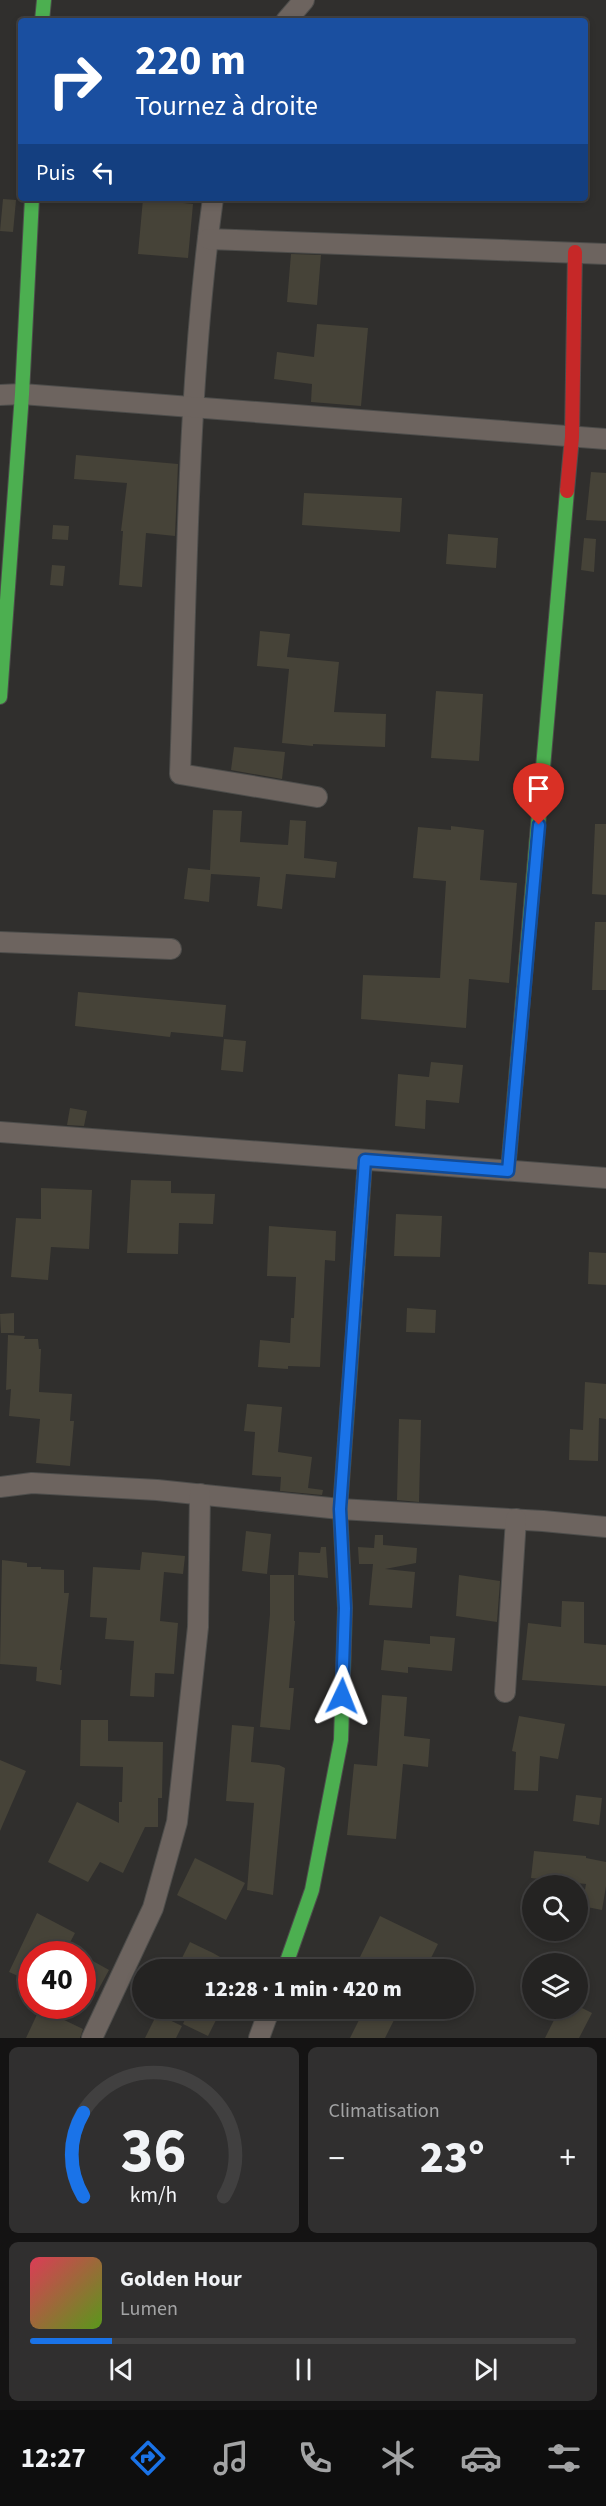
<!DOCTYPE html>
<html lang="fr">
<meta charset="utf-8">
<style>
body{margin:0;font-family:"Source Sans 3",sans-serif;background:#302f2f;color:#f1f3f6;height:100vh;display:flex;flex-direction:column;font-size:22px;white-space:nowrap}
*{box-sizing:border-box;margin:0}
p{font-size:20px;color:#a3a4a5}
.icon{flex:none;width:33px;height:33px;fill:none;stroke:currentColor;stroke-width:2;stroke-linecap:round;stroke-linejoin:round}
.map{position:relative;height:2038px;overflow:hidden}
.panel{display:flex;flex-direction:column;gap:9px;padding:9px;background:#141313;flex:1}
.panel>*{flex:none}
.banner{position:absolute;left:18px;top:18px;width:570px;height:183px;border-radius:6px;box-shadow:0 3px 9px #0003,0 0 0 2px #414040;background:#1a4fa0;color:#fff;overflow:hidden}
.tools{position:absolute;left:522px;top:1875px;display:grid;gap:12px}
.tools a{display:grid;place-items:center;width:66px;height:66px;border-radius:50%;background:#242322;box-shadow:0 3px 9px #0003,0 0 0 2px #414040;font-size:30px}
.speed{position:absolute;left:18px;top:1941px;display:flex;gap:12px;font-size:30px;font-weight:700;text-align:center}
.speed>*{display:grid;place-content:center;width:78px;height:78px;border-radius:50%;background:#242322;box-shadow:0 3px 9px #0003,0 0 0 2px #414040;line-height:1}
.speed .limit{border:9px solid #d22;background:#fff;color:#111}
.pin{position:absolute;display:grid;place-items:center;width:51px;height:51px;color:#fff;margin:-62px -26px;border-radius:50% 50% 50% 0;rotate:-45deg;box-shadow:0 0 6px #0007}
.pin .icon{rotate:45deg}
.me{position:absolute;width:66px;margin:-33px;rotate:2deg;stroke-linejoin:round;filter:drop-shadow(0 0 4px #0008)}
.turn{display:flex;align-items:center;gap:21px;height:126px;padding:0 18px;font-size:27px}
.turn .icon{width:78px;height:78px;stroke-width:2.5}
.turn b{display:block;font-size:42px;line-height:51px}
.then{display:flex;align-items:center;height:57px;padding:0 18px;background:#0003;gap:12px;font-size:22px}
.big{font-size:45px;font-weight:800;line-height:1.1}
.panel .card{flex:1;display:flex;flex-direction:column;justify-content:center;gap:9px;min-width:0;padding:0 21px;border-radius:9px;background:#302f2f}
.panel .dial{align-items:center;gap:0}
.dial svg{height:156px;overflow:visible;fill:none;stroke:#414040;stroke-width:7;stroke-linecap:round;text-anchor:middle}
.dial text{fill:#f1f3f6;stroke:none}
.song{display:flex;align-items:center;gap:18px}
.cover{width:72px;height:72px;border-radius:9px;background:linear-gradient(135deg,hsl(350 70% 55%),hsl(90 70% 35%))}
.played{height:6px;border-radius:3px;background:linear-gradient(90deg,#1a73e8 15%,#414040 15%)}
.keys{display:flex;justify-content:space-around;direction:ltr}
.heat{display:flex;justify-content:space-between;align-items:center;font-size:33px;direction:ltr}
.panel .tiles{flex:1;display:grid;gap:9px;grid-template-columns:1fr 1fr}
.card:last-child{grid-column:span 2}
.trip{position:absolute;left:132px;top:1959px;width:342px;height:60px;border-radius:30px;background:#242322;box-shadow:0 3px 9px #0003,0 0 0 2px #414040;font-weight:800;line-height:60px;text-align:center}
.tab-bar{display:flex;height:96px;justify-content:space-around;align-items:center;background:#0e0e0e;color:#a3a4a5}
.tab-bar .icon{width:42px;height:42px}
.tab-bar .on{color:#1a73e8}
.tab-bar b{font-size:27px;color:#f1f3f6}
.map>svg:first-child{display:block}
</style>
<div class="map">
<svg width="606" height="2038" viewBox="0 0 606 2038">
<rect width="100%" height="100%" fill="#302f2d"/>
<!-- building -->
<g fill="#464338">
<polygon points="3,199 16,200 13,232 0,231"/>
<polygon points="143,199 193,204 188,258 138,254"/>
<polygon points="291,254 321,255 317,305 287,302"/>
<polygon points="317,324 368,328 361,406 311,402 312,384 274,379 277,352 314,357"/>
<polygon points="76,455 178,464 175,536 146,533 142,587 119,585 123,531 121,531 127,483 74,479"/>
<polygon points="591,472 606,473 606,521 586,520"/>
<polygon points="304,493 402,498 400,532 302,525"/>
<polygon points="53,525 69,526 68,540 52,539"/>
<polygon points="448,534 498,538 496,568 446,564"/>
<polygon points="584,538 596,539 594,572 581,570"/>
<polygon points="52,565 65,566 63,586 50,585"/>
<polygon points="260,631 290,634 287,657 339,662 334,712 386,714 385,747 313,744 313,746 282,743 289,669 257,666"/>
<polygon points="436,691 483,694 479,761 431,758"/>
<polygon points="234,747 285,752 282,779 231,770"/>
<polygon points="213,810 242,811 240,842 288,845 290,820 306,821 304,858 337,862 335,878 286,874 282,909 257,906 260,877 211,874 209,902 184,899 188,868 210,870"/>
<polygon points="595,824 606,824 606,895 592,894"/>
<polygon points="451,826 484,830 480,880 517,883 509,983 469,979 466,1028 361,1019 363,975 440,978 446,881 413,878 418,827 451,830"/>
<polygon points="595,922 606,922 606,990 592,990"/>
<polygon points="78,992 226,1005 223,1037 171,1032 170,1037 75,1026"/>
<polygon points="224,1039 246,1041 243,1072 221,1070"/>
<polygon points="431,1062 463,1065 459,1103 426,1100 425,1129 395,1126 398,1074 429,1077"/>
<polygon points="70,1108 87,1111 84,1126 67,1125"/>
<polygon points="131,1180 171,1181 171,1193 215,1194 213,1224 179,1223 178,1254 127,1253"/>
<polygon points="41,1188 92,1190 89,1249 51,1247 48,1280 11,1277 16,1218 41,1219"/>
<polygon points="396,1214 442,1216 440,1257 394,1256"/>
<polygon points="269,1226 336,1231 335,1261 325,1260 320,1367 288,1366 288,1369 258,1367 260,1340 290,1343 291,1318 294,1318 296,1277 267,1276"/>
<polygon points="589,1252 606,1253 606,1285 588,1284"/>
<polygon points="407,1308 436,1310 435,1333 406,1332"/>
<polygon points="14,1313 14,1333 1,1333 0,1314"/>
<polygon points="8,1335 25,1336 24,1339 38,1339 39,1349 41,1349 39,1392 72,1394 70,1421 74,1421 70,1466 36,1463 40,1419 9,1416 11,1389 6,1390"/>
<polygon points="585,1382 606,1384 606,1419 599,1418 598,1461 569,1460 570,1429 583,1430"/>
<polygon points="247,1404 282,1407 278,1452 312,1457 308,1488 323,1490 322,1495 280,1491 281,1477 252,1475 255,1432 244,1431"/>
<polygon points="399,1419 421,1420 419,1502 397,1500"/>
<polygon points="246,1531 271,1534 267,1574 242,1571"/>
<polygon points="375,1535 383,1535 383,1545 417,1548 416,1563 385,1569 415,1572 412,1608 369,1605 373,1564 359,1564 358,1547 374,1548"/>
<polygon points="321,1547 326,1547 328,1578 298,1575 299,1552 320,1553"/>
<polygon points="142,1552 185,1556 183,1574 164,1572 160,1621 178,1623 174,1674 155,1673 154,1697 130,1696 134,1641 105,1639 107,1618 90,1617 93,1567 140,1570"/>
<polygon points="2,1560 27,1563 27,1567 41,1567 41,1569 64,1570 64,1593 69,1593 60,1670 62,1670 61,1685 36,1681 37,1667 0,1664"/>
<polygon points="270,1575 294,1575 294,1621 295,1621 289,1688 294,1688 290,1730 260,1727 270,1614"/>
<polygon points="459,1575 500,1581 497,1622 456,1616"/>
<polygon points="562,1601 584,1602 584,1643 606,1645 606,1686 522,1680 528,1623 561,1627"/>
<polygon points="430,1636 455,1638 452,1671 408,1667 408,1673 381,1670 384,1640 430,1644"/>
<polygon points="382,1695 407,1697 404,1736 430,1739 428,1767 403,1764 396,1839 347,1835 354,1764 377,1766"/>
<polygon points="519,1716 565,1724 558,1759 540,1756 538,1791 514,1790 516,1752 512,1751"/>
<polygon points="81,1720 108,1720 108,1741 163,1742 162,1798 158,1798 158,1827 145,1827 123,1873 100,1862 88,1882 48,1862 77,1802 119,1823 119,1802 122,1802 123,1767 80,1766"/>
<polygon points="232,1725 254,1727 251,1762 279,1765 285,1768 273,1895 247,1890 254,1803 226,1801"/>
<polygon points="0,1760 26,1771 0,1831"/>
<polygon points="576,1795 602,1798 599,1825 573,1821"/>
<polygon points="534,1851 586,1856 586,1858 606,1862 606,1886 602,1910 582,1906 586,1884 531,1878"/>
<polygon points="195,1858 245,1883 226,1920 177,1895"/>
<polygon points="37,1913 75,1933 64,1954 32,1954 32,1982 9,1972"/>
<polygon points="380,1916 438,1944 425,1970 396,1970 385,1964 383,1968 360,1957"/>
<polygon points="190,1942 213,1953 243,1970 197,1970 180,1962"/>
<polygon points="82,1955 109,1970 97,1992 82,1984"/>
<polygon points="41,2006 67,2006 60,2018 83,2029 80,2038 26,2038"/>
<polygon points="190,2008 222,2008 208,2036 183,2024"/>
<polygon points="365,2008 391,2008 398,2012 385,2038 350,2038"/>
<polygon points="560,2008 582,2008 592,2013 579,2038 545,2038"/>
<polygon points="157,2014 182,2026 176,2038 145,2038"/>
</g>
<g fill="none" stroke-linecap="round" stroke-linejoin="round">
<defs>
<g id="street">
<polyline points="286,21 304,0"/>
<path d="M213,198c-26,190 -26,385 -33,576l137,23"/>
<polyline points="208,239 606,254"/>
<polyline points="0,395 22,394 606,439"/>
<polyline points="0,942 171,949"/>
<polyline points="0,1132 606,1178"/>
<polyline points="0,1487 32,1483 157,1490 340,1509 543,1521 606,1527"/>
<polyline points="505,1692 516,1519"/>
<polyline points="92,2038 153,1908 177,1822 198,1627 200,1494"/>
<polyline points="259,2038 270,2008"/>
</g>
<g id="fast">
<polyline points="42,21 44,0"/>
<polyline points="0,697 22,394 32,198"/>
<polyline points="508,1171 567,491"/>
<polyline points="284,1970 312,1890 341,1740 345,1608 340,1509 353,1331"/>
</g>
<polyline id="slow" points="353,1331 365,1160"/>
<polyline id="jam" points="567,491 572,437 575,252"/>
</defs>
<!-- street casing -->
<use href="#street" stroke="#4d4d4b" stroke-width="22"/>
<!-- fast casing -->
<use href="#fast" stroke="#4d4d4b" stroke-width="16"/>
<!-- slow casing -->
<use href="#slow" stroke="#4d4d4b" stroke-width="16"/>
<!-- jam casing -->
<use href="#jam" stroke="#4d4d4b" stroke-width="16"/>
<!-- street -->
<use href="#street" stroke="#6d645f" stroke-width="20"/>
<!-- fast -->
<use href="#fast" stroke="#4caf50" stroke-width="14"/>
<!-- slow -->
<use href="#slow" stroke="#ffc107" stroke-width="14"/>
<!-- jam -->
<use href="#jam" stroke="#c62828" stroke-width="14"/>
</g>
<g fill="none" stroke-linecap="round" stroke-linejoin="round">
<defs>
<polyline id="route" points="342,1696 345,1608 340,1509 365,1160 508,1171 539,825"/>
</defs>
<!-- route casing -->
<use href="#route" stroke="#114b97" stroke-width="15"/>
<!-- route -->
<use href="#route" stroke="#1a73e8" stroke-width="10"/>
</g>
</svg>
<div class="tools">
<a><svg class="icon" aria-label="search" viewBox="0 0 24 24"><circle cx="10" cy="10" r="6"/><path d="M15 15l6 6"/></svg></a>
<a><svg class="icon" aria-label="layers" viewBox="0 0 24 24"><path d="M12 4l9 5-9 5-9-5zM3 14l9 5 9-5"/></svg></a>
</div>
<div class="speed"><div class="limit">40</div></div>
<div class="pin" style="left:539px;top:825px;background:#d93025"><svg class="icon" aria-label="arrive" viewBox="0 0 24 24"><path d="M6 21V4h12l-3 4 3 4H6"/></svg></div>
<svg class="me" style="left:342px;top:1696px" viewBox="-20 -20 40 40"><path d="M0-17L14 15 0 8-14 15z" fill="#1a73e8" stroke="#fff" stroke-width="4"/></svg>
<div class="trip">12:28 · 1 min · 420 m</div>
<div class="banner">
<div class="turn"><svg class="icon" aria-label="right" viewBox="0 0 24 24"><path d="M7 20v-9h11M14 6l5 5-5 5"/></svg><div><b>220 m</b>Tournez à droite</div></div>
<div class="then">Puis<svg class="icon" aria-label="left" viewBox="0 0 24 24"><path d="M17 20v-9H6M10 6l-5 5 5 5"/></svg></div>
</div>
</div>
<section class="panel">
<div class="tiles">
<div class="card dial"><svg viewBox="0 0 100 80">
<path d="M14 69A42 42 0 1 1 86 69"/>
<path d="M14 69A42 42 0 0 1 14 26" stroke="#1a73e8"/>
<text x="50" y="56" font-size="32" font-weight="700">36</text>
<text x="50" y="72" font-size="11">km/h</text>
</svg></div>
<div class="card"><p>Climatisation</p>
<div class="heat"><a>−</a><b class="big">23°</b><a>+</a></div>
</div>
<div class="card">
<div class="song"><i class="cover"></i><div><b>Golden Hour</b><p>Lumen</p></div></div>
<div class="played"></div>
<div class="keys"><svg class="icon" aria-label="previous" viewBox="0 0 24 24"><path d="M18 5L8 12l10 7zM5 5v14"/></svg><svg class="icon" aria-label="pause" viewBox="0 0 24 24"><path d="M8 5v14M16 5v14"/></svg><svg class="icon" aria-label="next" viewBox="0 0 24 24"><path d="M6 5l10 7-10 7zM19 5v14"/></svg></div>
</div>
</div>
</section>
<nav class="tab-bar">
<b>12:27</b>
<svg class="icon on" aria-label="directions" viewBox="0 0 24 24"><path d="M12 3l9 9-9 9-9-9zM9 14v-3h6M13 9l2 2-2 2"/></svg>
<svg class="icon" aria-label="music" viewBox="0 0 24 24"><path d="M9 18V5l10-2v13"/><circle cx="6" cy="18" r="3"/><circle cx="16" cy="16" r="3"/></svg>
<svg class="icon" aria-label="phone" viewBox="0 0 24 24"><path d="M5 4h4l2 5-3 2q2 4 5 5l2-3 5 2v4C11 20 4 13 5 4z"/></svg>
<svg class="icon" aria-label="climate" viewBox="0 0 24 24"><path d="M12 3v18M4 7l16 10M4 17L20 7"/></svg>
<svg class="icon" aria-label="car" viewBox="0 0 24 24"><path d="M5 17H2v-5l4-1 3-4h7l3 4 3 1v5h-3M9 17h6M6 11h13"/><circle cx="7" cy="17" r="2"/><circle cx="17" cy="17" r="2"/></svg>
<svg class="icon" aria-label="filters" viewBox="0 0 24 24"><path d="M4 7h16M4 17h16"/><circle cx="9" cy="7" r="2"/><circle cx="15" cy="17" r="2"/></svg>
</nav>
